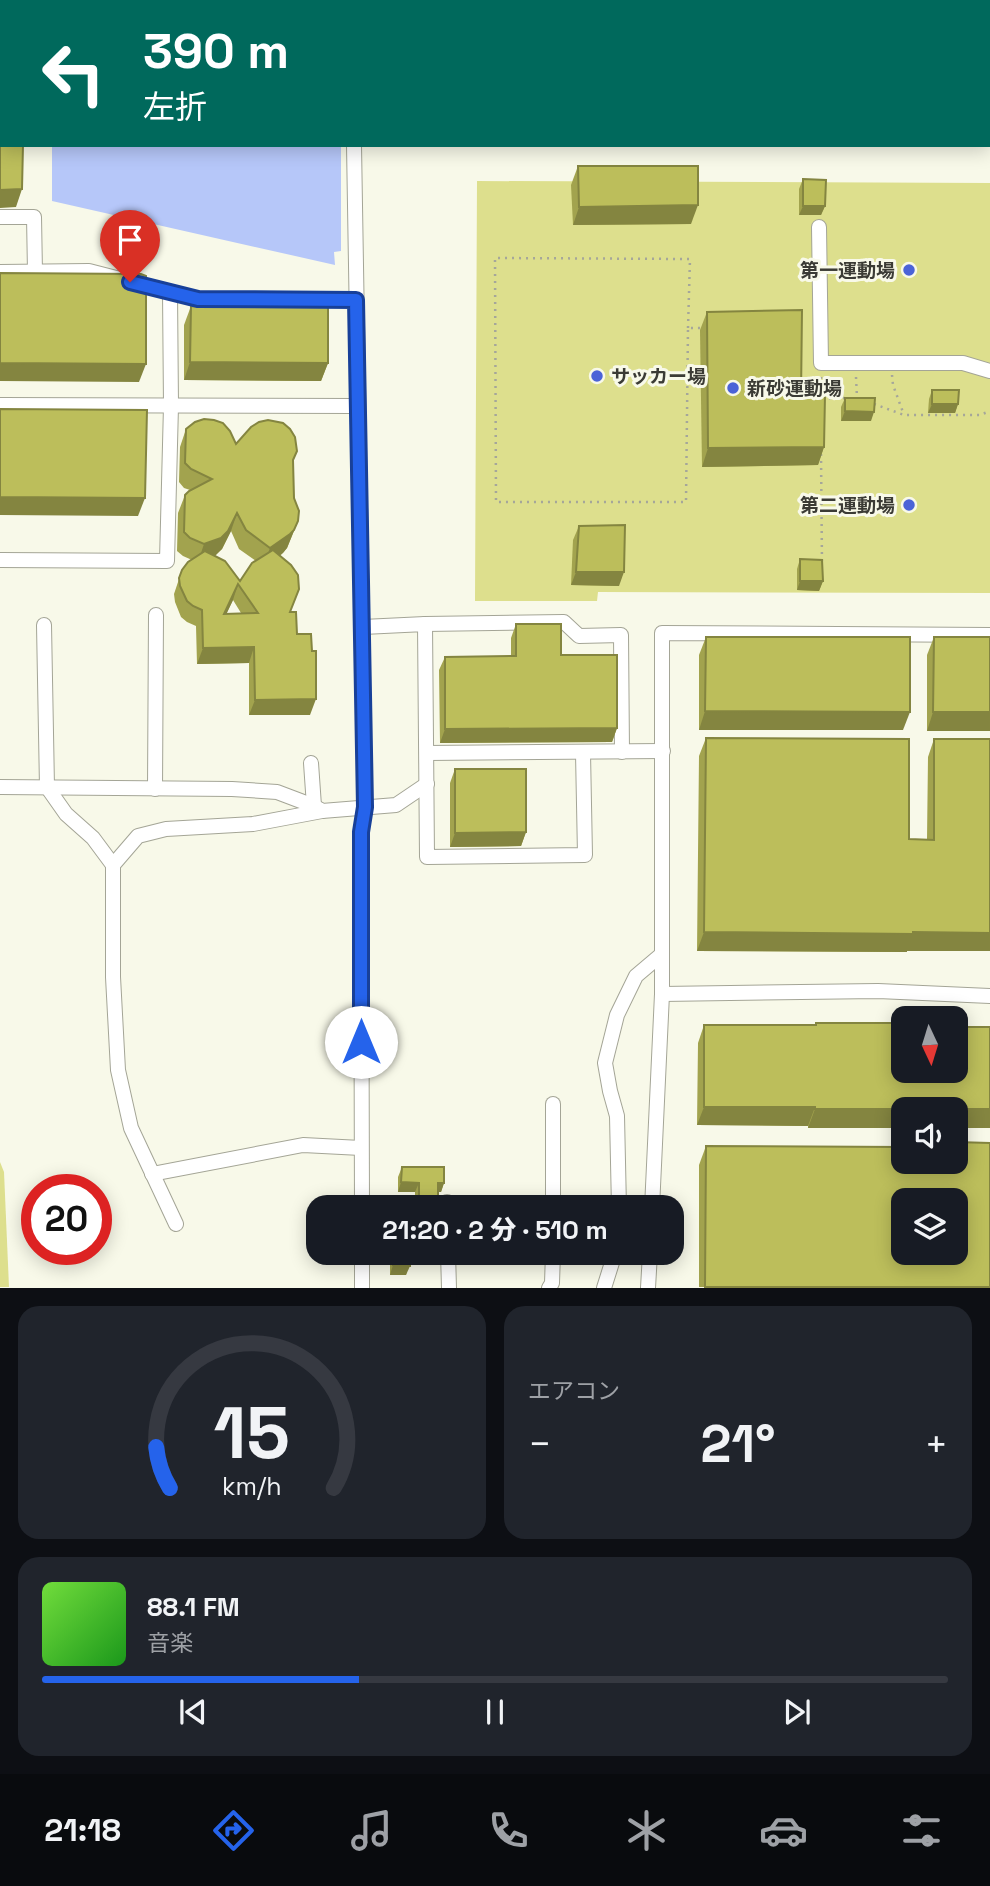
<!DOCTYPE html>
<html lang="ja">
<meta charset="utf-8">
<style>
body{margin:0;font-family:"Space Grotesk","Noto Sans JP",sans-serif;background:#20242c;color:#f1f3f6;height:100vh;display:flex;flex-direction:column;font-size:26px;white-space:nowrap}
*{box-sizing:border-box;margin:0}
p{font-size:23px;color:#9ea1a6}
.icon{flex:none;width:38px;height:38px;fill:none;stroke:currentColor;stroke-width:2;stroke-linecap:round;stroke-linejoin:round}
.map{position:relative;height:1288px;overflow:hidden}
.details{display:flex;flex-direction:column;gap:18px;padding:18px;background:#0d0f14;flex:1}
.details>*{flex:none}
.banner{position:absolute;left:0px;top:0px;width:990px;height:147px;box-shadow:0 4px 18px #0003;background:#00695c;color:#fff;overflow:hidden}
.needle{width:46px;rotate:176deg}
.buttons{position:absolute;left:891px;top:1006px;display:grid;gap:14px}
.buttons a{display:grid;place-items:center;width:77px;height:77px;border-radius:14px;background:#171b24;box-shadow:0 4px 18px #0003;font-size:35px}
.speed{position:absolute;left:21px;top:1174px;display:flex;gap:14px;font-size:35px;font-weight:700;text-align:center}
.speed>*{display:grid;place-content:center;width:91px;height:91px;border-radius:50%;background:#171b24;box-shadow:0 4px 18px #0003;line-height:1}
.speed .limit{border:10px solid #d22;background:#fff;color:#111}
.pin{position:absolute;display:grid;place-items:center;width:60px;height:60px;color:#fff;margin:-72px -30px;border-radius:50% 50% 50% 0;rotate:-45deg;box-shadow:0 0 7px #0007}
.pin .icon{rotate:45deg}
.me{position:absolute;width:77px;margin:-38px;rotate:0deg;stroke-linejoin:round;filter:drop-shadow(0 0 5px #0008)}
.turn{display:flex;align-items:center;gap:24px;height:147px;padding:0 28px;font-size:32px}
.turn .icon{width:91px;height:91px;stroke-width:2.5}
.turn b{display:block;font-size:49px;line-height:60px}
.big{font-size:52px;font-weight:800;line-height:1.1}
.details .card{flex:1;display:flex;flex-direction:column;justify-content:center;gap:10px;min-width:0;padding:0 24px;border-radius:21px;background:#20242c}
.details .dial{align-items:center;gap:0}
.dial svg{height:182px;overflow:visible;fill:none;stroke:#363941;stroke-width:7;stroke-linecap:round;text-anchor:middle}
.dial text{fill:#f1f3f6;stroke:none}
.song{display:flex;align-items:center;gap:21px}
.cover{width:84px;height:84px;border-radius:10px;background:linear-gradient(135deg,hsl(100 70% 55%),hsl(120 70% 35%))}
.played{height:7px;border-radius:4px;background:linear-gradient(90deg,#2563eb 35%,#363941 35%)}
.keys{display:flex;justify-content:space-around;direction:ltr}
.heat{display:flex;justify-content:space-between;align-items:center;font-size:38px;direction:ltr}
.details .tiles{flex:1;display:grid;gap:18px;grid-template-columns:1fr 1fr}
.card:last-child{grid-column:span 2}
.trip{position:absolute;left:306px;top:1195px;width:378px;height:70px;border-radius:21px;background:#171b24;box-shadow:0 4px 18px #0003;font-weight:800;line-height:70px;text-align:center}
.menu{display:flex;height:112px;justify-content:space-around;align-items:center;background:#090b0e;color:#9ea1a6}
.menu .icon{width:49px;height:49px}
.menu .active{color:#2563eb}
.menu b{font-size:32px;color:#f1f3f6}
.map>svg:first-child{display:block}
</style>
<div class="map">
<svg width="990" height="1288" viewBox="0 0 990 1288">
<rect width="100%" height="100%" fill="#f8f9e9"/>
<!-- green -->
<g fill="#dddf8d">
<polygon points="477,181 990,183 990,593 598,592 597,601 475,601"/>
<polygon points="0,1162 4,1172 9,1287 0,1287"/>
</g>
<!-- water -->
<g fill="#b6c7f9">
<polygon points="52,0 990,0 990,33 989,2 52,2"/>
<polygon points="52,145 341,145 341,251 334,252 335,265 52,201"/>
</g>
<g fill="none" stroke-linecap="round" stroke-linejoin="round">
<defs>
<g id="minor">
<polyline points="989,56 990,56"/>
<polyline points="354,145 365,807 361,832 362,1208"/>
<polyline points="0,217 34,217 35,272"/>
<polyline points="819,227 821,363 963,363 990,371"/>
<polyline points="0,272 89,271 198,299 357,300"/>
<polyline points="0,405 358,406"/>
<polyline points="0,560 167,561 171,406 170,292"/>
<polyline points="425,624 564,622 579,636 621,635 622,752"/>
<polyline points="44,625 47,787 66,814 93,838 113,865 113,977 118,1070 131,1128 176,1224"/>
<polyline points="363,627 425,624 427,857 585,855 583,753"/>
<polyline points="427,753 663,751"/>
<polyline points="311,763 314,806"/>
<polyline points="0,787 232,789 277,792 314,806 322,811 396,805 427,784"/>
<polyline points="155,789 156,615"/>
<polyline points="113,865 138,836 166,829 253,824 322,811"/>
<polyline points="662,994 878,991 990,996"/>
<polyline points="152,1174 303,1145 361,1148"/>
<polyline points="447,1202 447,1208"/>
<polyline points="553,1208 553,1104"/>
<polyline points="619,1208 617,1116 610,1091 605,1063 617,1015 636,976 662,954"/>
<polyline points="652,1208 662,994 662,633 990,635"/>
<polyline points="362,1253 362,1288"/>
<polyline points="448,1253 449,1288"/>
<polyline points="549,1288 552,1283 553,1253"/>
<polyline points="604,1288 615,1253"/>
<polyline points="648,1288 650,1253"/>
</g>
</defs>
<!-- minor casing -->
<use href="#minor" stroke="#a4a596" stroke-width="16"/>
<!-- path -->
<g stroke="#a5a69a" stroke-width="2.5" stroke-dasharray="2 5" stroke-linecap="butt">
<polyline points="688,328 690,259 495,258 496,502 686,502 688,328 702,328"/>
<polyline points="892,375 893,385 904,415"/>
<polyline points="821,377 821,398"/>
<polyline points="856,377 857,398"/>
<polyline points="822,399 847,398"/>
<polyline points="874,404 904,415 980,415 990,411"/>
<polyline points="821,454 822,563"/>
</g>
<!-- minor -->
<use href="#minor" stroke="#fff" stroke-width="14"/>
</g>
<!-- wall -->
<g fill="#a2a34e" fill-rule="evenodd">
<polygon points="578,166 691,224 573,225 571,185"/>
<polygon points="803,179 825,206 821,215 799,215 799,189"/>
<polygon points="191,306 328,363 321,381 184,380 184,325"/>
<polygon points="707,312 801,396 824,447 818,465 702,467 700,330"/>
<polygon points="932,390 958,404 955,413 928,413 929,399"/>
<polygon points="845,398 871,421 841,421 841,407"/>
<path d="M186,429l107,31 1,38 4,23 -11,27 -7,8 10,56 7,22 13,81h-61v-52l-52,1 -1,-38 -9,-4 -6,-5 -6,-15 -1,-8 8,-24 10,-10 -9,-4 -6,-5 1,-38 7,-18 5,-5 -6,-2 -5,-6 1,-35zM231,531l8,18 17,12 -16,20 -26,-25 8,-7zM233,600l8,13 -15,1z"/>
<polygon points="579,526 619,586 571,585 573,540"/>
<polygon points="800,559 823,581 819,591 797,590 797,569"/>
<polygon points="516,624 561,655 617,728 612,742 440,743 439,670 445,657 511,656 511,638"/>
<polygon points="706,637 903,730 699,730 699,655"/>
<polygon points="934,637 990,637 990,731 927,731 927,655"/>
<polygon points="706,738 909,839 927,839 928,757 934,739 990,739 990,951 907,951 907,952 697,951 699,756"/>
<polygon points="455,769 526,832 521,846 450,847 450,783"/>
<polygon points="816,1023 903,1071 990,1027 990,1128 956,1128 903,1110 903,1128 808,1128 808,1126 697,1125 698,1043 704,1025 815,1025"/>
<polygon points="706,1146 903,1162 990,1287 699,1287 699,1165"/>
<polygon points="402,1167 444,1183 441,1192 438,1192 438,1201 436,1208 415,1208 415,1192 398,1192 398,1177"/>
<polygon points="390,1253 410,1253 406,1275 390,1275"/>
</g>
<!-- shaded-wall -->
<g fill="#848540">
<polygon points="22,189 16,207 0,208 0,190"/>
<polygon points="698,205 691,224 573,225 579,207"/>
<polygon points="803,206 825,206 821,215 799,215"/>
<polygon points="190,362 328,363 321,381 184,380"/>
<polygon points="0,363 146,364 139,382 0,381"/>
<polygon points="932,404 958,404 955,413 928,413"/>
<polygon points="845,411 874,412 871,421 841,421"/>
<polygon points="824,447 818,465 702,467 708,448"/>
<polygon points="0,497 145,498 138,516 0,515"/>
<polygon points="237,513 231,531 222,549 215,556 198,562 204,544"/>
<polygon points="298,521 287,548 283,553 263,567 270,548"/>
<polygon points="576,572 624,572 619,586 571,585"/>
<polygon points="800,581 823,581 819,591 797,590"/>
<polygon points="238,584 233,600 219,630 224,614"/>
<polygon points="254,647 249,663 197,664 203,648"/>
<polygon points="316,699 310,715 249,715 255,700"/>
<polygon points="705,711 910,712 903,730 699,730"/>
<polygon points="933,712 990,712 990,731 927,731"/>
<polygon points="617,728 612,742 440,743 445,729"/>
<polygon points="526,832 521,846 450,847 455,833"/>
<polygon points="704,932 990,933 990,951 907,951 907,952 697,951"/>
<polygon points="704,1107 815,1107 808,1126 697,1125"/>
<polygon points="815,1109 990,1109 990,1128 956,1128 956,1110 903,1110 903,1128 808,1128"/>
<polygon points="401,1182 419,1183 415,1192 398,1192"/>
<polygon points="438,1183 444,1183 441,1192 435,1192"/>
<polygon points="419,1200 438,1201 436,1208 416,1208"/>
<polygon points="393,1265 410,1266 406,1275 390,1275"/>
</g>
<!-- building -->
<g fill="#bcbe5b" stroke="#848540" stroke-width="2" fill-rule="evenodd">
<polygon points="0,118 2,118 2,145 23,145 22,189 0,190"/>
<polygon points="578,166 698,166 698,205 579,207"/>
<polygon points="803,179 826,180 825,206 803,206"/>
<polygon points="0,273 141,274 146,276 146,364 0,363"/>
<polygon points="191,306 328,307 328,363 190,362"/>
<polygon points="802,310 801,396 825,395 824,447 708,448 707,312"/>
<polygon points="932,390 959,390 958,404 932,404"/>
<polygon points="845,398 875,398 874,412 845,411"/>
<polygon points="0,409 147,410 145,498 0,497"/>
<polygon points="204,419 214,420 223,423 230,431 236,444 251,427 259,422 268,420 283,423 290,429 295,437 297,451 293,460 294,498 299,511 298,521 294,530 290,534 270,548 246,530 237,513 228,531 221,538 204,544 190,538 184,532 185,495 189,491 212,479 191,469 185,463 186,429 195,422"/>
<polygon points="625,525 624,572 576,572 579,526"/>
<path d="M273,550l18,15 7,10 1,14 -9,23h6l1,22h14l1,17h4v48l-61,1 -1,-53 -51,1 -1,-38 -9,-4 -6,-5 -7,-15 -1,-8 3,-8 6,-8 17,-11 20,10 15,20 12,-18zM238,584l20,29 -34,1z"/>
<polygon points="800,559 822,560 823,581 800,581"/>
<polygon points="516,624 561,624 561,655 617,655 617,728 445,729 445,657 516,656"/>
<polygon points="706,637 910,637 910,712 705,711"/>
<polygon points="934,637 990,637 990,712 933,712"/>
<polygon points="706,738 909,739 909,839 934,840 934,739 990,739 990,933 913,932 913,934 704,932"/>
<polygon points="455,769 526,769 526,832 455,833"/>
<polygon points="816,1023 903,1023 903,1071 956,1071 956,1027 990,1027 990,1109 815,1109 815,1107 704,1107 704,1025 816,1025"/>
<path d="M956,1142l34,1v144h-285l1,-141 197,1v15h53zM903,1200h53v53h-53z"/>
<polygon points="402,1167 444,1167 444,1183 438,1183 438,1201 419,1200 419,1183 401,1182"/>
<polygon points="393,1253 410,1253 410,1266 393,1265"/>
</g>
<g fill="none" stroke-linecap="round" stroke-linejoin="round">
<defs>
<polyline id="route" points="130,282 198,299 356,300 365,807 361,832 361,1042"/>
</defs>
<!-- route casing -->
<use href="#route" stroke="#184099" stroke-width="18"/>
<!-- route -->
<use href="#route" stroke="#2563eb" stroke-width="12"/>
</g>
<!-- markers -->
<g fill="#4b63d7" stroke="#f8f9e9" stroke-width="2.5">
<circle cx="909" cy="270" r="7"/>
<circle cx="597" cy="376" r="7"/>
<circle cx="733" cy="388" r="7"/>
<circle cx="909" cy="505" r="7"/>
</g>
<g text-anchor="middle" stroke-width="6" stroke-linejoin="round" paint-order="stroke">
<!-- poi labels -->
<g font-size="19" font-weight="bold" fill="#3b3b35" stroke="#f8f9e9" text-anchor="end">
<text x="895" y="277">第一運動場</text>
<text x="611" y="383" text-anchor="start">サッカー場</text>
<text x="747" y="395" text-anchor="start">新砂運動場</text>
<text x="895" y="512">第二運動場</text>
</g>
</g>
</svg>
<div class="buttons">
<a><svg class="needle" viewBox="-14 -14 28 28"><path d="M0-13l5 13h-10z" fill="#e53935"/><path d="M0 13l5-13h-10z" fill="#9ea1a6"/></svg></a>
<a><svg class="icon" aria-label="sound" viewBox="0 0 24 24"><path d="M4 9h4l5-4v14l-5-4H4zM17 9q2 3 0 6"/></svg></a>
<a><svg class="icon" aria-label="layers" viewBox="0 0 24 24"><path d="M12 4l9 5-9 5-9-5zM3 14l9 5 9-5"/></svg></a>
</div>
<div class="speed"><div class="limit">20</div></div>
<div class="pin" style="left:130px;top:282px;background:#d93025"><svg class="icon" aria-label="arrive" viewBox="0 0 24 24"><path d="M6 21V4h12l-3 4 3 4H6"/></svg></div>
<svg class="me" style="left:361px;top:1042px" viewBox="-20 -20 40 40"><circle r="19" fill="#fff"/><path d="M0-13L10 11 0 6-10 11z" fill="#2563eb"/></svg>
<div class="trip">21:20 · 2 分 · 510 m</div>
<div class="banner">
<div class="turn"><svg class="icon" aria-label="left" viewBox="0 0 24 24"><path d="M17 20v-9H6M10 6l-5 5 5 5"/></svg><div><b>390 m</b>左折</div></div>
</div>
</div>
<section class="details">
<div class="tiles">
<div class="card dial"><svg viewBox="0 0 100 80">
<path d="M14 69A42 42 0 1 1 86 69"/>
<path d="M14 69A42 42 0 0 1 8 51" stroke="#2563eb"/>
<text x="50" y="56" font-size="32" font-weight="700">15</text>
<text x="50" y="72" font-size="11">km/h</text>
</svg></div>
<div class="card"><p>エアコン</p>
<div class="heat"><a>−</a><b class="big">21°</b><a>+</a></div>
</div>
<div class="card">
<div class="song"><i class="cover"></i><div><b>88.1 FM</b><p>音楽</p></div></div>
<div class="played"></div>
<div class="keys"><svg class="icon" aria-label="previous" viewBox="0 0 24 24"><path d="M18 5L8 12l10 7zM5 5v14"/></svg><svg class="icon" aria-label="pause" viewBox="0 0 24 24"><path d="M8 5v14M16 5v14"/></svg><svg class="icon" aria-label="next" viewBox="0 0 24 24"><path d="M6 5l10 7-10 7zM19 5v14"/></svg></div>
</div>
</div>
</section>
<nav class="menu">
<b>21:18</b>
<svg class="icon active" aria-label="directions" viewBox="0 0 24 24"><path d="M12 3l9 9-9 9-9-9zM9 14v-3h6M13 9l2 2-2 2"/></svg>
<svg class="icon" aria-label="music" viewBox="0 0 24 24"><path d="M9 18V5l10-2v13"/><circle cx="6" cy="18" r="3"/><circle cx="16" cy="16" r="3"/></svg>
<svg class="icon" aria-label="phone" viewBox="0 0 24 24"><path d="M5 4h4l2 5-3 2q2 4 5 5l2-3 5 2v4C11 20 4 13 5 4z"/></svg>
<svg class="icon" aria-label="climate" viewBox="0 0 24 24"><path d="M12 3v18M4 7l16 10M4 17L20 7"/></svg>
<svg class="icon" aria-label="car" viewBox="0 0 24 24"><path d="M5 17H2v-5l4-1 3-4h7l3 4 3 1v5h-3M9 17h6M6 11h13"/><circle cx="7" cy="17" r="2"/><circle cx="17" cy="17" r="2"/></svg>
<svg class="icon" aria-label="filters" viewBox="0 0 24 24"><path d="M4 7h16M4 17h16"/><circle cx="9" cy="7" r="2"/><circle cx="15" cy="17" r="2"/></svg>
</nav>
